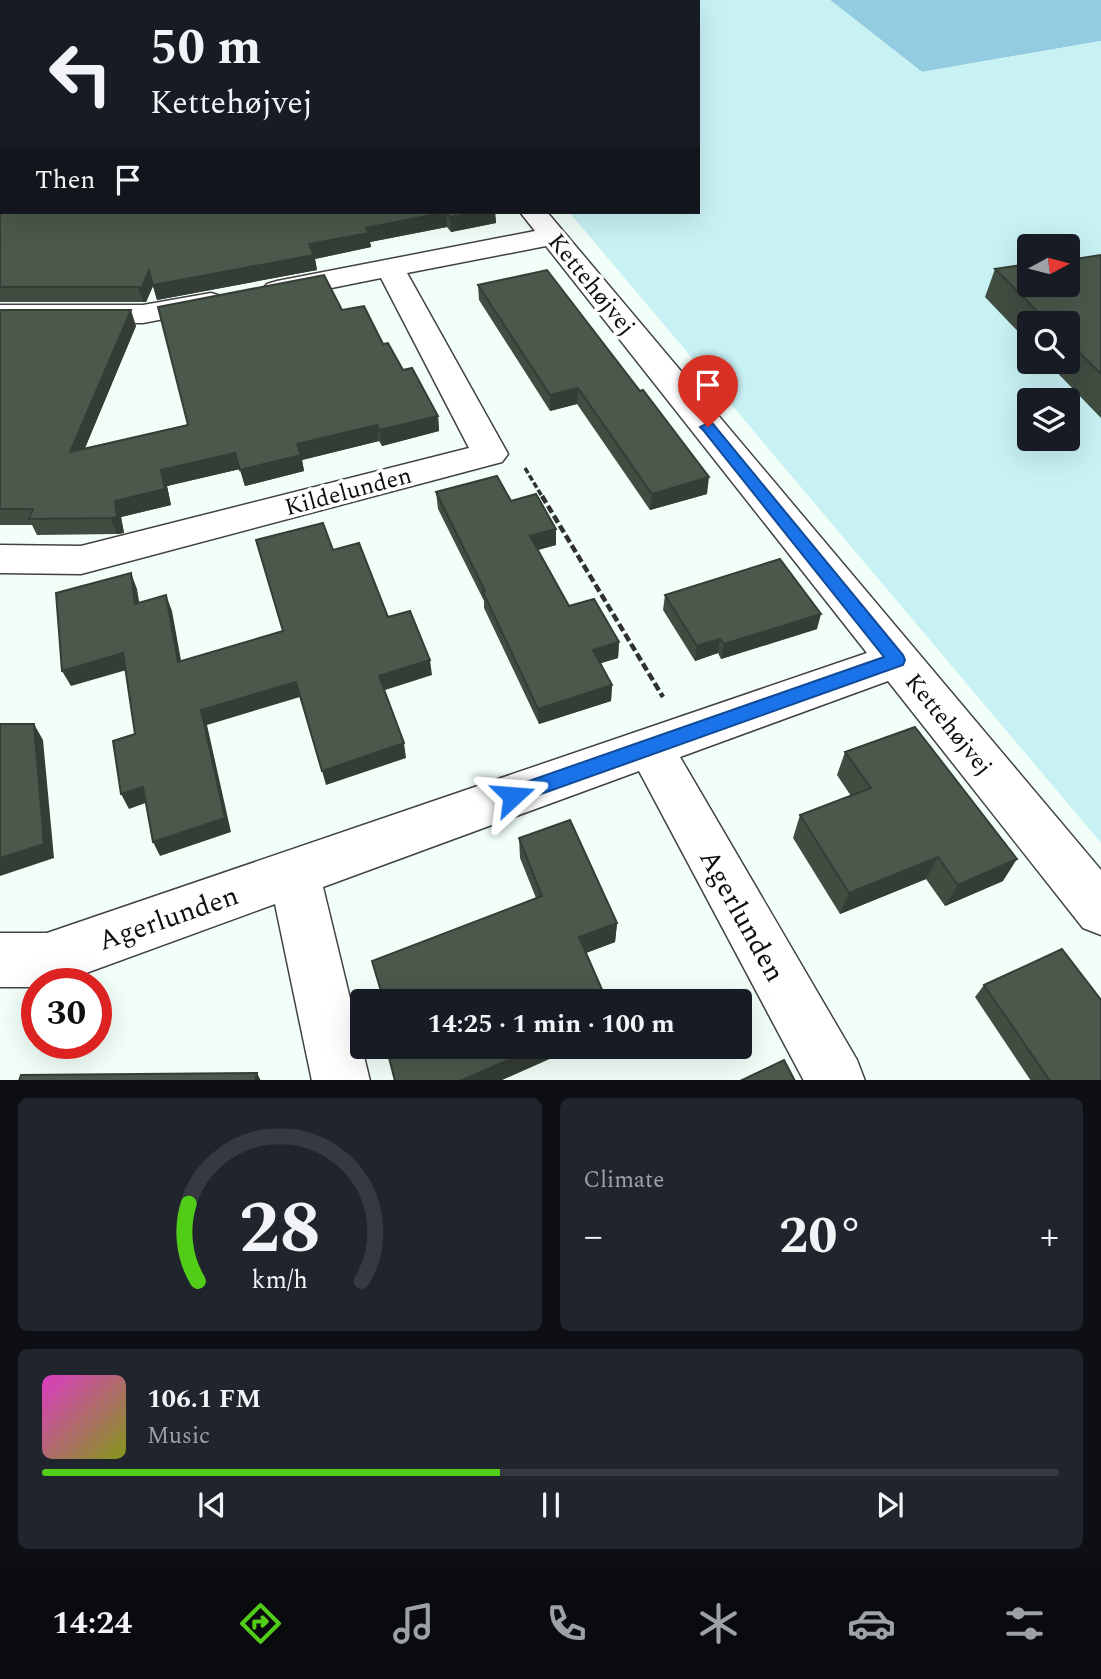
<!DOCTYPE html>
<meta charset="utf-8">
<style>
body{margin:0;font-family:Spectral,serif;background:#20242c;color:#f1f3f6;height:100vh;display:flex;flex-direction:column;font-size:26px;white-space:nowrap}
*{box-sizing:border-box;margin:0}
p{font-size:23px;color:#9ea1a6}
.icon{flex:none;width:38px;height:38px;fill:none;stroke:currentColor;stroke-width:2;stroke-linecap:round;stroke-linejoin:round}
.map{position:relative;height:1080px;overflow:hidden}
.sheet{display:flex;flex-direction:column;gap:18px;padding:18px;background:#0d0f14;flex:1}
.sheet>*{flex:none}
.guide{position:absolute;left:0px;top:0px;width:700px;height:214px;box-shadow:0 7px 28px #0002;background:#171b24;color:#f1f3f6;overflow:hidden}
.needle{width:46px;rotate:83deg}
.fabs{position:absolute;left:1017px;top:234px;display:grid;gap:14px}
.fabs a{display:grid;place-items:center;width:63px;height:63px;border-radius:7px;background:#171b24;box-shadow:0 7px 28px #0002;font-size:35px}
.speed{position:absolute;left:21px;top:968px;display:flex;gap:14px;font-size:35px;font-weight:700;text-align:center}
.speed>*{display:grid;place-content:center;width:91px;height:91px;border-radius:50%;background:#171b24;box-shadow:0 7px 28px #0002;line-height:1}
.speed .limit{border:10px solid #d22;background:#fff;color:#111}
.pin{position:absolute;display:grid;place-items:center;width:60px;height:60px;color:#fff;margin:-72px -30px;border-radius:50% 50% 50% 0;rotate:-45deg;box-shadow:0 0 7px #0007}
.pin .icon{rotate:45deg}
.me{position:absolute;width:77px;margin:-38px;rotate:71deg;stroke-linejoin:round;filter:drop-shadow(0 0 5px #0008)}
.turn{display:flex;align-items:center;gap:24px;height:147px;padding:0 35px;font-size:32px}
.turn .icon{width:91px;height:91px;stroke-width:2.5}
.turn b{display:block;font-size:49px;line-height:60px}
.then{display:flex;align-items:center;height:66px;padding:0 35px;background:#0003;gap:14px;font-size:26px}
.big{font-size:52px;font-weight:700;line-height:1.1}
.sheet .widget{flex:1;display:flex;flex-direction:column;justify-content:center;gap:10px;min-width:0;padding:0 24px;border-radius:10px;background:#20242c}
.sheet .dial{align-items:center;gap:0}
.dial svg{height:182px;overflow:visible;fill:none;stroke:#363941;stroke-width:7;stroke-linecap:round;text-anchor:middle}
.dial text{fill:#f1f3f6;stroke:none}
.song{display:flex;align-items:center;gap:21px}
.cover{width:84px;height:84px;border-radius:10px;background:linear-gradient(135deg,hsl(310 70% 55%),hsl(70 70% 35%))}
.played{height:7px;border-radius:4px;background:linear-gradient(90deg,#51cd18 45%,#363941 45%)}
.keys{display:flex;justify-content:space-around;direction:ltr}
.heat{display:flex;justify-content:space-between;align-items:center;font-size:38px;direction:ltr}
.sheet .tiles{flex:1;display:grid;gap:18px;grid-template-columns:1fr 1fr}
.widget:last-child{grid-column:span 2}
.trip{position:absolute;left:350px;top:989px;width:402px;height:70px;border-radius:7px;background:#171b24;box-shadow:0 7px 28px #0002;font-weight:700;line-height:70px;text-align:center}
.menu{display:flex;height:112px;justify-content:space-around;align-items:center;background:#090b0e;color:#9ea1a6}
.menu .icon{width:49px;height:49px}
.menu .selected{color:#51cd18}
.menu b{font-size:32px;color:#f1f3f6}
.map>svg:first-child{display:block}
</style>
<div class="map">
<svg width="1101" height="1081" viewBox="0 0 1101 1081">
<rect width="100%" height="100%" fill="#f1fff8"/>
<!-- forest -->
<polygon fill="#93cbe0" points="830,0 1101,0 1101,41 922,72"/>
<!-- pitch -->
<path fill="#c8f1f4" fill-rule="evenodd" d="M444,0h386l92,72 179,-31v802l-532,-631h129v-210zM1029,247h39v38h-39zM1029,324h39v38h-39zM1029,401h39v38h-39z"/>
<g fill="none" stroke-linecap="round" stroke-linejoin="round">
<defs>
<g id="minor">
<polygon points="0,0 9,2 2,2 2,11"/>
<polygon points="108,0 151,0 107,2"/>
<rect x="410" y="0" width="18" height="2"/>
<polygon points="520,212 547,212 1101,870 1101,935 1083,928 888,681 680,757 857,1060 865,1081 804,1081 639,771 323,887 370,1081 312,1081 275,904 56,984 37,984 37,987 0,987 0,933 47,933 867,653 546,246 407,273 508,454 502,462 81,574 0,573 0,545 81,546 469,448 381,278 277,299 267,296 262,290 267,284 277,281 535,231"/>
<polygon points="211,293 221,296 226,302 221,308 143,323 0,323 0,305 143,305"/>
</g>
</defs>
<!-- minor casing -->
<use href="#minor" stroke="#424242" stroke-width="3"/>
<!-- path-far1 -->
<polyline stroke="#313131" stroke-width="3.5" stroke-dasharray="6 2.5" stroke-linecap="butt" points="525,468 543,498"/>
<!-- path -->
<polyline stroke="#313131" stroke-width="4.5" stroke-dasharray="8 3.5" stroke-linecap="butt" points="542,496 663,697"/>
<!-- minor -->
<use href="#minor" fill="#fff" fill-rule="evenodd"/>
</g>
<!-- wall -->
<g fill="#404d41">
<polygon points="0,11 2,212 495,212 496,223 451,232 447,227 370,242 371,247 315,259 317,270 157,300 153,286 146,302 0,302"/>
<polygon points="1101,255 1101,418 1047,362 1068,362 1068,324 1029,324 1029,343 985,297 995,269"/>
<polygon points="478,285 707,494 650,510 577,404 550,411 479,300"/>
<polygon points="0,310 136,326 85,448 188,425 342,310 383,344 438,416 439,431 382,446 379,441 302,460 304,471 245,486 240,469 167,486 171,505 121,517 124,533 117,534 37,535 32,525 0,525"/>
<polygon points="436,492 556,545 538,550 569,606 619,642 618,658 600,663 612,685 611,701 539,724 484,608 484,601 438,509"/>
<polygon points="665,595 817,629 721,659 718,653 695,661 663,610"/>
<polygon points="845,752 1003,881 945,906 926,879 840,914 793,838 800,815 851,796 837,775"/>
<polygon points="519,838 617,923 615,942 586,953 536,898 520,858"/>
<polygon points="984,985 1101,1081 1031,1081 975,997"/>
</g>
<!-- shaded-wall -->
<g fill="#343e35">
<polygon points="446,212 447,227 370,242 371,247 315,259 317,270 157,300 153,286 146,302 143,302 138,287 149,270 309,244 366,228"/>
<polygon points="478,212 495,212 496,223 451,232 450,217"/>
<polygon points="131,310 136,326 77,467 70,452"/>
<polygon points="578,388 577,404 550,411 550,395"/>
<polygon points="438,416 439,431 382,446 379,430"/>
<polygon points="377,425 379,441 302,460 304,471 245,486 240,470 297,444"/>
<polygon points="235,453 240,469 167,486 171,505 121,517 124,533 117,534 110,518 115,501 161,470"/>
<polygon points="709,477 707,494 650,510 652,494"/>
<polygon points="556,529 556,545 530,552 530,536"/>
<polygon points="131,573 137,589 142,619 135,604"/>
<polygon points="166,595 172,611 184,677 178,662"/>
<polygon points="821,614 817,629 721,659 724,644"/>
<polygon points="720,639 718,653 695,661 697,646"/>
<polygon points="619,642 618,658 592,666 593,650"/>
<polygon points="123,653 130,669 71,686 62,671"/>
<polygon points="430,660 432,675 382,691 379,676"/>
<polygon points="296,682 300,697 207,725 231,832 160,856 153,842 201,710"/>
<polygon points="612,685 611,701 539,724 538,709"/>
<polygon points="34,724 43,740 54,858 0,876 0,858"/>
<polygon points="404,743 406,758 326,785 322,771"/>
<polygon points="143,787 151,801 129,809 121,794"/>
<polygon points="938,857 926,879 840,914 849,893"/>
<polygon points="1017,859 1003,881 945,906 958,885"/>
<polygon points="617,923 615,942 578,956 579,937"/>
<polygon points="540,1046 579,1046 500,1081 460,1081"/>
<polygon points="257,1073 261,1081 255,1081"/>
</g>
<!-- building -->
<g fill="#4a594c" stroke="#343e35" stroke-width="2">
<polygon points="9,0 120,0 121,2 8,2"/>
<polygon points="240,0 354,0 355,2 235,2 240,1"/>
<polygon points="2,9 2,212 478,212 450,217 446,212 366,228 369,233 309,244 314,255 153,285 149,270 142,287 0,287 0,11"/>
<polygon points="1101,255 1101,374 1068,341 1068,324 1050,324 995,269 1029,264 1029,285 1068,285 1068,260"/>
<polygon points="547,270 640,391 643,390 709,477 652,494 578,388 550,395 478,285"/>
<polygon points="324,275 342,310 364,306 383,344 388,343 403,370 412,368 438,416 379,430 377,425 297,444 301,455 240,470 235,453 161,470 165,489 115,501 117,517 110,518 29,519 33,509 0,509 0,310 131,310 70,452 188,425 158,307"/>
<polygon points="497,476 511,501 536,494 556,529 530,536 569,606 594,599 619,642 593,650 612,685 538,709 483,592 485,591 436,492"/>
<polygon points="323,523 333,550 359,543 388,617 410,611 430,660 379,676 404,743 322,771 296,682 201,710 225,818 153,842 143,787 121,794 113,741 135,734 123,653 62,671 56,593 131,573 135,604 166,595 178,662 283,631 256,540"/>
<polygon points="780,559 821,614 724,644 720,639 697,646 665,595"/>
<polygon points="0,724 34,724 44,844 0,858"/>
<polygon points="915,727 1017,859 958,885 938,857 849,893 800,815 871,788 845,752"/>
<polygon points="570,820 617,923 579,937 607,1001 384,1001 372,961 542,896 519,838"/>
<polygon points="1062,949 1101,1000 1101,1081 1050,1081 984,985"/>
<polygon points="386,1046 540,1046 460,1081 395,1081"/>
<polygon points="784,1060 795,1081 740,1081"/>
<polygon points="257,1073 255,1081 19,1081 21,1075"/>
</g>
<!-- route -->
<polygon fill="#1a73e8" stroke="#114b97" stroke-width="2" points="708,423 713,424 903,655 905,660 903,665 513,804 506,802 503,796 506,789 884,657 703,430 700,427"/>
<g text-anchor="middle" stroke-width="7" stroke-linejoin="round" paint-order="stroke">
<!-- street labels -->
<g font-size="24" fill="#0f0f0f" stroke="#fff">
<text transform="translate(592 284) rotate(51)" y="8">Kettehøjvej</text>
<text transform="translate(348 491) rotate(-15)" y="8">Kildelunden</text>
<text transform="translate(949 724) rotate(51)" y="8">Kettehøjvej</text>
</g>
<!-- near-street labels -->
<g font-size="28" fill="#0f0f0f" stroke="#fff">
<text transform="translate(743 915) rotate(61)" y="10">Agerlunden</text>
<text transform="translate(168 917) rotate(-19)" y="10">Agerlunden</text>
</g>
</g>
</svg>
<div class="fabs">
<a><svg class="needle" viewBox="-14 -14 28 28"><path d="M0-13l5 13h-10z" fill="#e53935"/><path d="M0 13l5-13h-10z" fill="#9ea1a6"/></svg></a>
<a><svg class="icon" aria-label="search" viewBox="0 0 24 24"><circle cx="10" cy="10" r="6"/><path d="M15 15l6 6"/></svg></a>
<a><svg class="icon" aria-label="layers" viewBox="0 0 24 24"><path d="M12 4l9 5-9 5-9-5zM3 14l9 5 9-5"/></svg></a>
</div>
<div class="speed"><div class="limit">30</div></div>
<div class="pin" style="left:708px;top:427px;background:#d93025"><svg class="icon" aria-label="arrive" viewBox="0 0 24 24"><path d="M6 21V4h12l-3 4 3 4H6"/></svg></div>
<svg class="me" style="left:513px;top:796px" viewBox="-20 -20 40 40"><path d="M0-17L14 15 0 8-14 15z" fill="#1a73e8" stroke="#fff" stroke-width="4"/></svg>
<div class="trip">14:25 · 1 min · 100 m</div>
<div class="guide">
<div class="turn"><svg class="icon" aria-label="left" viewBox="0 0 24 24"><path d="M17 20v-9H6M10 6l-5 5 5 5"/></svg><div><b>50 m</b>Kettehøjvej</div></div>
<div class="then">Then<svg class="icon" aria-label="arrive" viewBox="0 0 24 24"><path d="M6 21V4h12l-3 4 3 4H6"/></svg></div>
</div>
</div>
<section class="sheet">
<div class="tiles">
<div class="widget dial"><svg viewBox="0 0 100 80">
<path d="M14 69A42 42 0 1 1 86 69"/>
<path d="M14 69A42 42 0 0 1 10 35" stroke="#51cd18"/>
<text x="50" y="56" font-size="32" font-weight="700">28</text>
<text x="50" y="72" font-size="11">km/h</text>
</svg></div>
<div class="widget"><p>Climate</p>
<div class="heat"><a>−</a><b class="big">20°</b><a>+</a></div>
</div>
<div class="widget">
<div class="song"><i class="cover"></i><div><b>106.1 FM</b><p>Music</p></div></div>
<div class="played"></div>
<div class="keys"><svg class="icon" aria-label="previous" viewBox="0 0 24 24"><path d="M18 5L8 12l10 7zM5 5v14"/></svg><svg class="icon" aria-label="pause" viewBox="0 0 24 24"><path d="M8 5v14M16 5v14"/></svg><svg class="icon" aria-label="next" viewBox="0 0 24 24"><path d="M6 5l10 7-10 7zM19 5v14"/></svg></div>
</div>
</div>
</section>
<nav class="menu">
<b>14:24</b>
<svg class="icon selected" aria-label="directions" viewBox="0 0 24 24"><path d="M12 3l9 9-9 9-9-9zM9 14v-3h6M13 9l2 2-2 2"/></svg>
<svg class="icon" aria-label="music" viewBox="0 0 24 24"><path d="M9 18V5l10-2v13"/><circle cx="6" cy="18" r="3"/><circle cx="16" cy="16" r="3"/></svg>
<svg class="icon" aria-label="phone" viewBox="0 0 24 24"><path d="M5 4h4l2 5-3 2q2 4 5 5l2-3 5 2v4C11 20 4 13 5 4z"/></svg>
<svg class="icon" aria-label="climate" viewBox="0 0 24 24"><path d="M12 3v18M4 7l16 10M4 17L20 7"/></svg>
<svg class="icon" aria-label="car" viewBox="0 0 24 24"><path d="M5 17H2v-5l4-1 3-4h7l3 4 3 1v5h-3M9 17h6M6 11h13"/><circle cx="7" cy="17" r="2"/><circle cx="17" cy="17" r="2"/></svg>
<svg class="icon" aria-label="filters" viewBox="0 0 24 24"><path d="M4 7h16M4 17h16"/><circle cx="9" cy="7" r="2"/><circle cx="15" cy="17" r="2"/></svg>
</nav>
